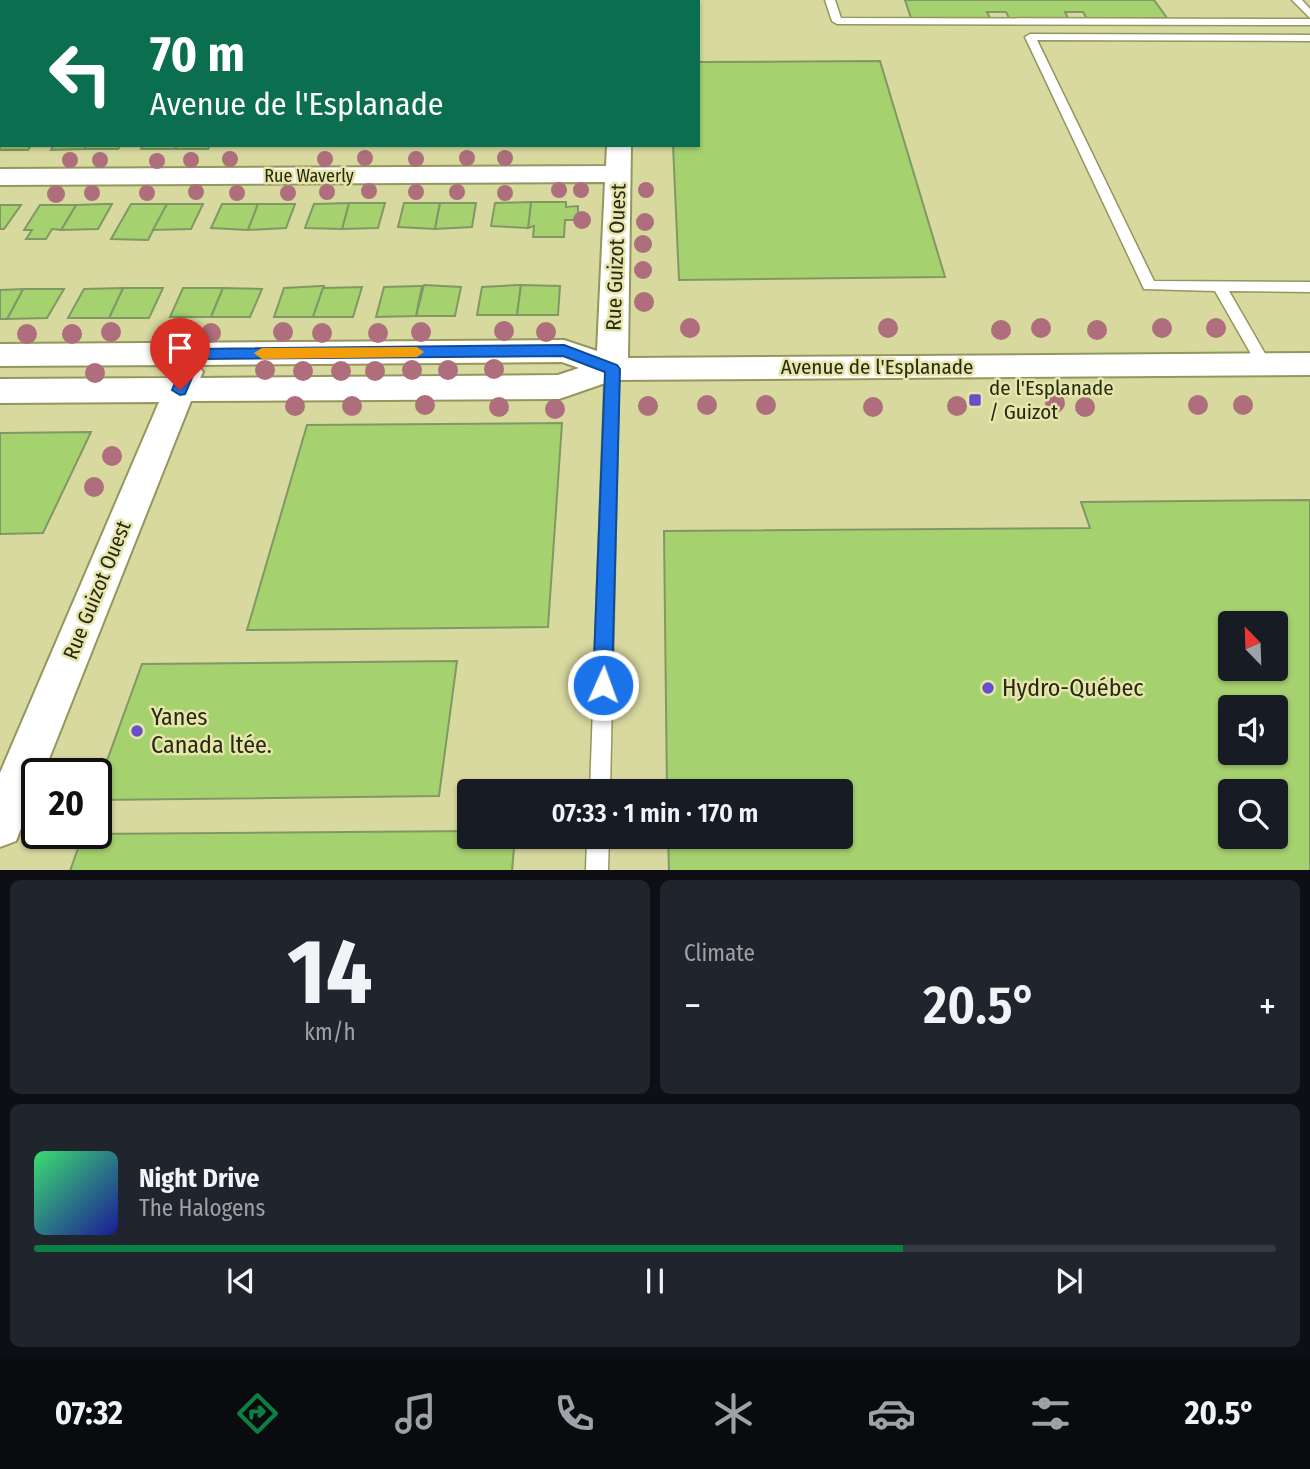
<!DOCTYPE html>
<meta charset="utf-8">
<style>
body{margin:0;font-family:"Fira Sans Condensed",sans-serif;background:#20242c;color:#f1f3f6;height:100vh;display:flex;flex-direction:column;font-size:26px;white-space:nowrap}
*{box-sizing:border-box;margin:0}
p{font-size:23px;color:#9ea1a6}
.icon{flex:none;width:38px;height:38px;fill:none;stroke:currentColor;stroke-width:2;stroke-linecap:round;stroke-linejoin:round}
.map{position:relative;height:870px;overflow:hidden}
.side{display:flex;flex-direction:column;gap:10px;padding:10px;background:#0d0f14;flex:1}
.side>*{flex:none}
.top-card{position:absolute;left:0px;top:0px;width:700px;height:147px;box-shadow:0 2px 5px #0004;background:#0b6e4f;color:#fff;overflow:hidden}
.needle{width:46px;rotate:337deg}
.controls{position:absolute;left:1218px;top:611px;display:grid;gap:14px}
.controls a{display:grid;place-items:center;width:70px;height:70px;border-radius:7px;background:#171b24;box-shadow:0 2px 5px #0004;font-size:35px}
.speed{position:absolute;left:21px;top:758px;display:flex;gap:14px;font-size:35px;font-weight:700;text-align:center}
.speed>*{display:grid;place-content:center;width:91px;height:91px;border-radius:50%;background:#171b24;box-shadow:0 2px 5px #0004;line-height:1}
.speed .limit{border:4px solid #111;border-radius:10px;background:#fff;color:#111}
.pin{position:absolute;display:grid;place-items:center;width:60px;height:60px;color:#fff;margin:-72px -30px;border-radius:50% 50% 50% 0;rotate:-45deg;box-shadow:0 0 7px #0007}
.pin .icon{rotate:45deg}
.me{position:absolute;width:77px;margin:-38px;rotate:2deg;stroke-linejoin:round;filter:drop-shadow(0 0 5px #0008)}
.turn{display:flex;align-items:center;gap:24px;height:147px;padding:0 35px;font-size:32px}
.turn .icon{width:91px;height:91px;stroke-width:2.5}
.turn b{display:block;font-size:49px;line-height:60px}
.big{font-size:52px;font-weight:600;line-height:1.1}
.side .card{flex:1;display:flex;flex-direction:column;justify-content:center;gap:10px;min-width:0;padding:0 24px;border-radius:10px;background:#20242c}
.side .dial{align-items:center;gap:0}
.dial b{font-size:91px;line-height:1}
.song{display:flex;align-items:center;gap:21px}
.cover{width:84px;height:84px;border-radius:10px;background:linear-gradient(135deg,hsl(140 70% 55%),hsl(240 70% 35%))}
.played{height:7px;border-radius:4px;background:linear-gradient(90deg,#0b8043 70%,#363941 70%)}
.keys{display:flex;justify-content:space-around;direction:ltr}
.heat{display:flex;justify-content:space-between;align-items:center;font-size:38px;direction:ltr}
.side .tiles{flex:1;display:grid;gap:10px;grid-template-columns:1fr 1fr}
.card:last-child{grid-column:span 2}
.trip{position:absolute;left:457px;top:779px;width:396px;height:70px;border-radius:7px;background:#171b24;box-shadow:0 2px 5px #0004;font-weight:600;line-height:70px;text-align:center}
.menu{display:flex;height:112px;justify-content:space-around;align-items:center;background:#090b0e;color:#9ea1a6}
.menu .icon{width:49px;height:49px}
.menu .active{color:#0b8043}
.menu b{font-size:32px;color:#f1f3f6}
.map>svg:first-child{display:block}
</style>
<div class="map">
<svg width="1310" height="871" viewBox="0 0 1310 871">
<rect width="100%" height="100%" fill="#d8d99f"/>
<!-- building -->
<g fill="#a6d16f" stroke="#819866" stroke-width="2" fill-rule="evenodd">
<polygon points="905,0 1154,0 1167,18 1087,19 1083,12 1065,12 1068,18 1009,18 1006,12 987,12 990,18 911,18"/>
<polygon points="880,61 945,277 679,280 673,145 698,145 698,62"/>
<polygon points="2,140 2,145 31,145 28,150 0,150"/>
<polygon points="54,145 87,145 84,149 51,150"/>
<polygon points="87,145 121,145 118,149 84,149"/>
<polygon points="143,145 177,145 175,149 141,149"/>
<polygon points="177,145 210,145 208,149 175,149"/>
<polygon points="531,202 566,202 566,207 578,206 578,220 565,220 564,237 533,237 534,226 528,228"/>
<polygon points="531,202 528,228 491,226 495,203"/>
<polygon points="349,203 385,203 378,228 342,229"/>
<polygon points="349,203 342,229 305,228 314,204"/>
<polygon points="404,203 440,203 435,229 398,227"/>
<polygon points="440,203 476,203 472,227 435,229"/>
<polygon points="104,204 112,204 98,229 61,230 76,205"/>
<polygon points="131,204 167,204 148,240 111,239"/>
<polygon points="167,204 203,204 191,229 153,230"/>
<polygon points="222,204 258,204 248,230 211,228"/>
<polygon points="258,204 295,204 286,228 248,230"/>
<polygon points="0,205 21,205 4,229 0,229"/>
<polygon points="40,205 76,205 61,230 52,229 46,239 26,239 32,230 24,230"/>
<polygon points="424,285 461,287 455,316 416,316"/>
<polygon points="519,285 521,285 517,315 477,315 482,287"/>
<polygon points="521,285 560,286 558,315 517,315"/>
<polygon points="321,286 324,286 313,317 274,317 284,288"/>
<polygon points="420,286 422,286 416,316 376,317 384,287"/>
<polygon points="362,287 353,317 313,317 323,288"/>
<polygon points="123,288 163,288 149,318 109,318"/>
<polygon points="123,288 109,318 68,318 84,289"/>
<polygon points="183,288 223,288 211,317 170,317"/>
<polygon points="223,288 262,289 250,317 211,317"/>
<polygon points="23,289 64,289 47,318 7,319"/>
<polygon points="23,289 7,319 0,319 0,290"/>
<polygon points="562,423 548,627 247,630 307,425"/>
<polygon points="91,432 43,533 0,534 0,433"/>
<path d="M1310,500v371h-641l-1,-35h172v-45h-173l-3,-260 426,-3 -9,-26zM1230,623h46v45h-46zM1230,707h46v45h-46zM1230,791h46v45h-46z"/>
<polygon points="457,661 439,796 96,800 96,791 142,664"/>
<polygon points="469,831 469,836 515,836 512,871 70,871 83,834"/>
</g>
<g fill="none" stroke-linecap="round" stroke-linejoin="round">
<defs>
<g id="lane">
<polygon points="825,0 835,0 841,18 1310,19 1310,25 837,24 832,21"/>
<polygon points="1292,0 1302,0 1310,9 1310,18"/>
<polygon points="1030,34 1310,35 1310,41 1037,40 1154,281 1310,282 1310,292 1229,291 1271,364 1269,368 1259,368 1215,291 1144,289 1025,37"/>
<polygon points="612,364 619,369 610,791 590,791 605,369"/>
<polygon points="587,836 609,836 608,871 586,871"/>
</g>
<g id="street">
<rect x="613" y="0" width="20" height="2"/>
<rect x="0" y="45" width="2" height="14"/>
<path d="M607,145h24l-3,213 682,-5v22l-696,5 -55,19 -368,2 -148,373h-6v14l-21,53 -16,6v-74l159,-371 -159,1v-24l169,-1 6,-13 -175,1v-22l564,-4 33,11 8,-169 -605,3v-16l606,-3zM562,362l17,6 -21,7 -358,3 3,-6 -5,-7z"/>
</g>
</defs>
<!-- lane casing -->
<use href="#lane" stroke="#95955e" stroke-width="3"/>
<!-- street casing -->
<use href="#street" stroke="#95955e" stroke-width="4"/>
<!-- lane -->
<use href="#lane" fill="#fff" fill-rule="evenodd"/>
<!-- street -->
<use href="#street" fill="#fff" fill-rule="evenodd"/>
</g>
<!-- trees -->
<g fill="#ae6e7c">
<circle cx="365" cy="158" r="8"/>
<circle cx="467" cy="158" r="8"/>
<circle cx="505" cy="158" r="8"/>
<circle cx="230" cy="159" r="8"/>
<circle cx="325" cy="159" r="8"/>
<circle cx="416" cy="159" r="8"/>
<circle cx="70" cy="160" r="8"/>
<circle cx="100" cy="160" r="8"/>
<circle cx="191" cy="160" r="8"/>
<circle cx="157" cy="161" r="8"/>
<circle cx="559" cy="190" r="8"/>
<circle cx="581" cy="190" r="8"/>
<circle cx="646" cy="190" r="8"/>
<circle cx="369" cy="191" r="8"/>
<circle cx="196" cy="192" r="8"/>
<circle cx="327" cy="192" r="8"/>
<circle cx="416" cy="192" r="8"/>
<circle cx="457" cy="192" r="8"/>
<circle cx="92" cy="193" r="8"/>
<circle cx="147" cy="193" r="8"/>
<circle cx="237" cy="193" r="8"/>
<circle cx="288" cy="193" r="8"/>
<circle cx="505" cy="193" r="8"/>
<circle cx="56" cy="194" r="9"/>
<circle cx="582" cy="220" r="9"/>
<circle cx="645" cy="222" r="9"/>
<circle cx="643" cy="244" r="9"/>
<circle cx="643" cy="270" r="9"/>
<circle cx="644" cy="302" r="10"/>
<circle cx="690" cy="328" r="10"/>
<circle cx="888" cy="328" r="10"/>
<circle cx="1041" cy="328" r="10"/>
<circle cx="1162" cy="328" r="10"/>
<circle cx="1216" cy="328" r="10"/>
<circle cx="1001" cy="330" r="10"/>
<circle cx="1097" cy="330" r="10"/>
<circle cx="504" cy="331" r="10"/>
<circle cx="111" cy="332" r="10"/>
<circle cx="283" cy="332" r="10"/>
<circle cx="421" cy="332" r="10"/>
<circle cx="546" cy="332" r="10"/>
<circle cx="211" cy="333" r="10"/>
<circle cx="322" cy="333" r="10"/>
<circle cx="378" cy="333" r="10"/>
<circle cx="27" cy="334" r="10"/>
<circle cx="72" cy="334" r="10"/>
<circle cx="171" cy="334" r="10"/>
<circle cx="494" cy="369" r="10"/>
<circle cx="265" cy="370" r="10"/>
<circle cx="412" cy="370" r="10"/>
<circle cx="448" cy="370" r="10"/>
<circle cx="303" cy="371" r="10"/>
<circle cx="341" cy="371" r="10"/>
<circle cx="375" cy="371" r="10"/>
<circle cx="95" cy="373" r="10"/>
<circle cx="1055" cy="403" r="10"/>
<circle cx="425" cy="405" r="10"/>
<circle cx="707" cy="405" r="10"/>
<circle cx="766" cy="405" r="10"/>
<circle cx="1198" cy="405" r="10"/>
<circle cx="1243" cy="405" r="10"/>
<circle cx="295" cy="406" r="10"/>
<circle cx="352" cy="406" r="10"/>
<circle cx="648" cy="406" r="10"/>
<circle cx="957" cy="406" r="10"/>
<circle cx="499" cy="407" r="10"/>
<circle cx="873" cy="407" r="10"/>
<circle cx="1085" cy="407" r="10"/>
<circle cx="555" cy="409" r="10"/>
<circle cx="112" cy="456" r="10"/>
<circle cx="94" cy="487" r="10"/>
</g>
<!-- route -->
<polygon fill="#1a73e8" stroke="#114b97" stroke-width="2" points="564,345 617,365 620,369 612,685 609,691 603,694 596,691 593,685 605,372 563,356 200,359 185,394 180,395 172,390 187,354 195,349"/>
<!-- slow -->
<polygon fill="#f59e0b" points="417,347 424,352 417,357 262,359 254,353 262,348"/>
<!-- markers -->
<g fill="#694ec7" stroke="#e5e6ab" stroke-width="2.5">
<rect x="968" y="393" width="14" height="14" rx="3.5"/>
<circle cx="988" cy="688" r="7"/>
<circle cx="137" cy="731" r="7"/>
</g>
<g text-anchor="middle" stroke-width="5" stroke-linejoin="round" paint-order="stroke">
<!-- far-street labels -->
<g font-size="18" fill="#292912" stroke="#e5e6ab">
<text x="309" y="182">Rue Waverly</text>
</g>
<!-- street labels -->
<g font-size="21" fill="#292912" stroke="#e5e6ab">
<text transform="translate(616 257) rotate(-88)" y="7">Rue Guizot Ouest</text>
<text x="877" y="374">Avenue de l'Esplanade</text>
<text transform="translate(97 590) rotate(-68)" y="7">Rue Guizot Ouest</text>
</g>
<!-- poi labels -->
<g font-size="21" fill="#292912" stroke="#e5e6ab" text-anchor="start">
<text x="989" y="395">de l'Esplanade<tspan x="989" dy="24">/ Guizot</tspan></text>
</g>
<!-- near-poi labels -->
<g font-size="24" fill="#292912" stroke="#e5e6ab" text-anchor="start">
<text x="1002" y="696">Hydro-Québec</text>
<text x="151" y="725">Yanes<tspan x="151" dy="28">Canada ltée.</tspan></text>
</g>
</g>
</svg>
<div class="controls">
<a><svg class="needle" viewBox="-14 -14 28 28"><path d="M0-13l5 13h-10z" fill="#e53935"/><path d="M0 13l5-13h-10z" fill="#9ea1a6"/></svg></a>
<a><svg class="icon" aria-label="sound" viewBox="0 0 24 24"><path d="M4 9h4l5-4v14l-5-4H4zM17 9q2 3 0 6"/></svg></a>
<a><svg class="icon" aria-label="search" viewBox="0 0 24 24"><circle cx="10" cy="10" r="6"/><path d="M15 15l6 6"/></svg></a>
</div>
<div class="speed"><div class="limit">20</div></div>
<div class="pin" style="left:180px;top:390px;background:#d93025"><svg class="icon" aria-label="arrive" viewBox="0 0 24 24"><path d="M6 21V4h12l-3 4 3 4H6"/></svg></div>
<svg class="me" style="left:603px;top:685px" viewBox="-20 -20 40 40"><circle r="17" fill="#1a73e8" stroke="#fff" stroke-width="3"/><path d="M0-11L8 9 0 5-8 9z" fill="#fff"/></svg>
<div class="trip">07:33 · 1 min · 170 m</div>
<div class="top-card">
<div class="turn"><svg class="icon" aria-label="left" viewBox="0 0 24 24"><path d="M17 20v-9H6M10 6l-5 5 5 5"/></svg><div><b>70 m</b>Avenue de l'Esplanade</div></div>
</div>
</div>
<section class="side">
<div class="tiles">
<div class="card dial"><b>14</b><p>km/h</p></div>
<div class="card"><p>Climate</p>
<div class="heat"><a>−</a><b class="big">20.5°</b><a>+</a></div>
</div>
<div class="card">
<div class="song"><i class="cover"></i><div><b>Night Drive</b><p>The Halogens</p></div></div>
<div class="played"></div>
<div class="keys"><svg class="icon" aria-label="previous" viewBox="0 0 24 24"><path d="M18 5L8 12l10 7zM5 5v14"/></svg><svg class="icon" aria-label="pause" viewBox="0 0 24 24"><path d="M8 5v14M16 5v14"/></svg><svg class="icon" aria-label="next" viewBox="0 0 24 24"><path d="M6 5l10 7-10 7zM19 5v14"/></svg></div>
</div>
</div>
</section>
<nav class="menu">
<b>07:32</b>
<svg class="icon active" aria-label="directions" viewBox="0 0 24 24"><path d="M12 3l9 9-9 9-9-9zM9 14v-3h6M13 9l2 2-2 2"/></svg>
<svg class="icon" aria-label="music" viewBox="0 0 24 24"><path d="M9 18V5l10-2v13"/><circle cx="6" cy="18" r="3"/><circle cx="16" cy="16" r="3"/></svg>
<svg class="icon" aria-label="phone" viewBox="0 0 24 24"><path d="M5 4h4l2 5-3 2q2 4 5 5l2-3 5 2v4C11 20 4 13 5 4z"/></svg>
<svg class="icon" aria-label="climate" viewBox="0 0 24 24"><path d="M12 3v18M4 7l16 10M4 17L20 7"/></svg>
<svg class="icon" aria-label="car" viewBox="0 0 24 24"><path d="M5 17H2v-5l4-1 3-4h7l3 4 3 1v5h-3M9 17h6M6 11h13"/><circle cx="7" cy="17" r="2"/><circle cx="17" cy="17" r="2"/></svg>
<svg class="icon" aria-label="filters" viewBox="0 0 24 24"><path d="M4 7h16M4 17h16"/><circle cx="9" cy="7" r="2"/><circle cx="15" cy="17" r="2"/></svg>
<b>20.5°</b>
</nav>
